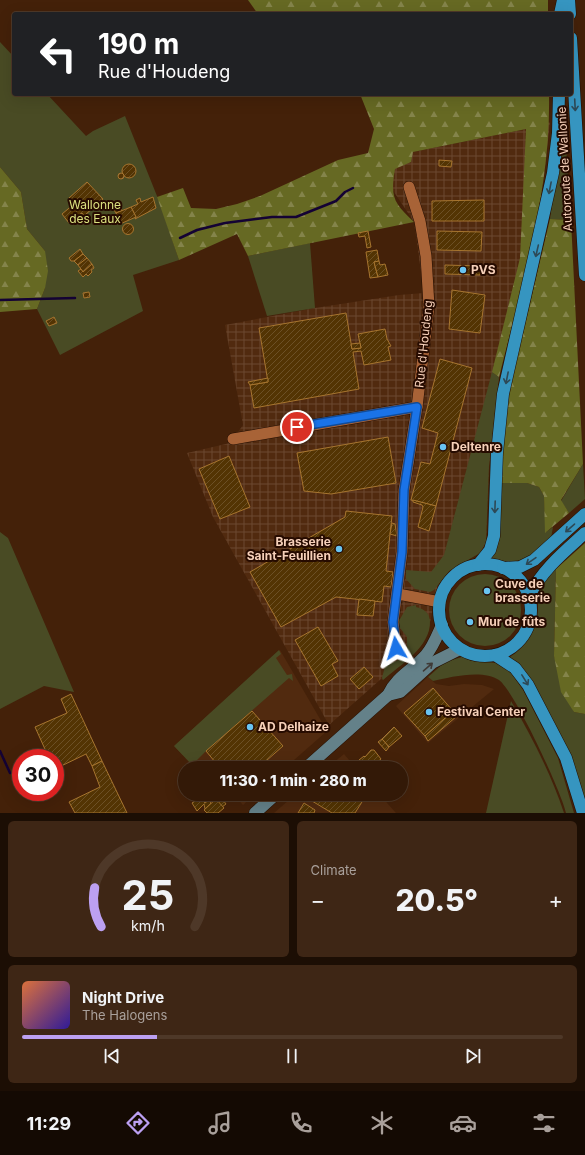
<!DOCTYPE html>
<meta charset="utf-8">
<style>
body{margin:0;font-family:Inter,sans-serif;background:#3e2615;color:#f1f3f6;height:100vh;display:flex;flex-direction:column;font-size:15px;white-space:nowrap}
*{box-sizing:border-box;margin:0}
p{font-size:13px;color:#a9a09b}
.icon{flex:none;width:22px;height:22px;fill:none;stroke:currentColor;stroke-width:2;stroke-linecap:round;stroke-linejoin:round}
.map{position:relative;height:813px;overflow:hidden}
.drawer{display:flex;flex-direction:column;gap:8px;padding:8px;background:#1c0e04;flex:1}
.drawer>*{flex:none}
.guide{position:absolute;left:12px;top:12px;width:561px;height:84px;border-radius:4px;box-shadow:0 4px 16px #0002,0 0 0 1px #4e3828;background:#202124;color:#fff;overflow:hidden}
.speed{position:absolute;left:12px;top:749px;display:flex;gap:8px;font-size:20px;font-weight:700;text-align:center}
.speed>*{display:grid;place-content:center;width:52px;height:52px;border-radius:50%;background:#331907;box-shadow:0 4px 16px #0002,0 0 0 1px #4e3828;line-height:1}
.speed .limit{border:6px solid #d22;background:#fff;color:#111}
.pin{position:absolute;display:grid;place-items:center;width:34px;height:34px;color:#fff;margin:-17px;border:2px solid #fff;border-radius:50%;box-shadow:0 1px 4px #0007}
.me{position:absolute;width:44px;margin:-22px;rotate:353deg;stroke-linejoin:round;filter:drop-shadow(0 0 3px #0008)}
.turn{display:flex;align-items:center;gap:14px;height:84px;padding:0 20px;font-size:18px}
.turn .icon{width:52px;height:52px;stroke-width:2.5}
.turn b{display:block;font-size:28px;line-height:34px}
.big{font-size:30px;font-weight:800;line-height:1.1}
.drawer .card{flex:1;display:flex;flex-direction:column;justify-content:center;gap:6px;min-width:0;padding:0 14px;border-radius:6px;background:#3e2615}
.drawer .dial{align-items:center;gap:0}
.dial svg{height:104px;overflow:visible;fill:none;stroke:#4e3828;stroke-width:7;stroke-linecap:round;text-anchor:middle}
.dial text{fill:#f1f3f6;stroke:none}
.song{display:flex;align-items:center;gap:12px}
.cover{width:48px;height:48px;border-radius:6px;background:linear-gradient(135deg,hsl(20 70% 55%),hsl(250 70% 35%))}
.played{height:4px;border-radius:2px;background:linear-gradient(90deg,#bca0f2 25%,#4e3828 25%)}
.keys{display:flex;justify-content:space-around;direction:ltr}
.heat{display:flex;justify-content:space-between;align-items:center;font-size:22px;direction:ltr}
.drawer .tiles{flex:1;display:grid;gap:8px;grid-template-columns:1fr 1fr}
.card:last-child{grid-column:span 2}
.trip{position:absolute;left:178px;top:761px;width:230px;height:40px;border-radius:20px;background:#331907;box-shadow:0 4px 16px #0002,0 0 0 1px #4e3828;font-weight:800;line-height:40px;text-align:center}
.dock{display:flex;height:64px;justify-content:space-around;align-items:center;background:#140a03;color:#a9a09b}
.dock .icon{width:28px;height:28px}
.dock .on{color:#bca0f2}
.dock b{font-size:18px;color:#f1f3f6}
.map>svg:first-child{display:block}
</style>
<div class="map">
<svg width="585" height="813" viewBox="0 0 585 813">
<defs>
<pattern id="industrial-grid" width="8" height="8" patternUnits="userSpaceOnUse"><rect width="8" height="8" fill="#512a0f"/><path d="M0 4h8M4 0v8" fill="none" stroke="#6b4830"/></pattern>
<pattern id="forest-firs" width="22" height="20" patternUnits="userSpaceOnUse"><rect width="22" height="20" fill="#666923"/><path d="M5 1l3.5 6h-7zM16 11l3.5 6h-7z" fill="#84844b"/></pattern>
<pattern id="building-hatch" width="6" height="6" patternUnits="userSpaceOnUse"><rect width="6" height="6" fill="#533403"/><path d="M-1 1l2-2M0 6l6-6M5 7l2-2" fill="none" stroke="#6c5026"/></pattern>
</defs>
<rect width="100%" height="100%" fill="#442109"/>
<!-- built -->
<g fill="#512a0f">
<polygon points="280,650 327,731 285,768 195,768 174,746"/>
<polygon points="428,677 436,684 449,686 464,684 482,685 494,689 428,743 396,706"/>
<polygon points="344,754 356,768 327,768"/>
<polygon points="233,794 255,794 243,805"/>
<polygon points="296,794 379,794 396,813 274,813"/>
</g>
<!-- industrial -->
<polygon fill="url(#industrial-grid)" points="550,122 545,167 499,377 489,466 486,542 480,553 465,560 449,571 442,578 438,585 428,632 422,644 383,680 381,679 329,725 213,517 187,453 230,443 243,425 225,325 315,308 399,295 424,293 414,222 368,153 413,152 526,129"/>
<!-- green -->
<g fill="#494b24">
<polygon points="0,42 14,57 14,94 47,94 86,136 93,131 125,116 161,206 179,260 133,275 143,311 60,355 37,309 45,288 45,251 27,229 21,192 0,167"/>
<polygon points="564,117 571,220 550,219"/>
<polygon points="310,243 315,308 267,316 248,256"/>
<polygon points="492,372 499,377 489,466 486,542 480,553 449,571 434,590 430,592 415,589 406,579 406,570 431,572 444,555"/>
<polygon points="583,464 585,499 569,513 561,501"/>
<polygon points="501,483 527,483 539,487 544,496 546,532 553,527 551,538 530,556 523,560 508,562 492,558 497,547"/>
<polygon points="0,532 8,538 74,692 44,686 0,709"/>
<path d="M556,569l-2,87 20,56 11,2v95l-66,-145 -9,-7c14,-9 22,-21 26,-37 5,-16 -2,-26 9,-41 4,-5 6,-8 11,-10z"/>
<circle cx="485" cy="610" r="36"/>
<path d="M416,605v2c8,2 13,5 14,14 1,26 -30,44 -47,59l-1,-2 3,-12 22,-10v-19l-7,-9 -2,-10 2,1 7,-12z"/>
<polygon points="279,650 281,654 276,658 287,675 292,674 293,681 289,678 205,752 192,765 174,746"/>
<path d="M462,657l10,4 24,2 13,7 14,20 35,68 16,55h-8c-5,-22 -51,-121 -67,-133 -16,-11 -49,-3 -66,1l-5,-4 17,-15z"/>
<path d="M511,701c21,36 40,73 53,112h-78z"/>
</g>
<!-- forest -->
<g fill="url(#forest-firs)">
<polygon points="248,0 548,0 548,14 258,14"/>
<path d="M360,94h189c2,96 -27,190 -50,283l-7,-5 28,-114 6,-129 -113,23 -2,10 -16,7c-5,29 -1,34 19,53l-166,34 -11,-22 -58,26 -22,-63 26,-9 8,20 25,1 21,-5 23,-8 78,-36 30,-7 6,-24z"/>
<polygon points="0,167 21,192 27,229 45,251 48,271 45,288 37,309 0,312"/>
<polygon points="550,219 571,220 583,464 561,500 569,513 545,533 544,496 539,487 527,483 501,483 503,440 510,388"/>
<polygon points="585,543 585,714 574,712 561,692 554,656 556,569"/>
</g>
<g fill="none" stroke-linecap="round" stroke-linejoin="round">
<!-- stream -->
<g stroke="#140234" stroke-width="2.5">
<polyline points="180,238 197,230 225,223 272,217 296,217 336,201 345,192 353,188"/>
<polyline points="0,300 75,298"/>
<polyline points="0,751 10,773"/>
</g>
</g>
<!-- building -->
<g fill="url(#building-hatch)" stroke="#a7752f">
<polygon points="439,160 452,161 451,167 439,166"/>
<circle cx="129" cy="171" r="7"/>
<circle cx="121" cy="176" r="3"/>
<polygon points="87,182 103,199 84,216 82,213 69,223 62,214 74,204 69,198"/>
<polygon points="153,197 156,208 135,219 136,217 131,207 138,204 136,200 140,198 141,202"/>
<polygon points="484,200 484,221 432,221 432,201"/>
<polygon points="120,207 122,211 116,213 114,210"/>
<polygon points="131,207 136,217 120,224 116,213"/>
<circle cx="128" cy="229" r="5.5"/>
<polygon points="368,231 371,247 367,248 365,236 359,237 358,233"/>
<polygon points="437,231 482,232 481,251 437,250"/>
<polygon points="80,249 83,254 74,261 71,261 69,258"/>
<polygon points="377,250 379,261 374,262 378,277 370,278 366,252"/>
<polygon points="83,254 87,258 78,265 74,261"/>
<polygon points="87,258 92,264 83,272 78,265"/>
<polygon points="379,261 380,265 385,264 388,275 378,277 374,262"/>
<polygon points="92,264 94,268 91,270 92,272 88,276 86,274 83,277 78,271 81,269 83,272"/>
<polygon points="445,265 480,266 480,275 445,274"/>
<polygon points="452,290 485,295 480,333 449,329"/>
<polygon points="89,292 90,297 84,298 83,293"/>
<polygon points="346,313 352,349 361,348 358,334 385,329 387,339 391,346 388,347 391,360 364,365 361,351 353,352 359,389 254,408 250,385 268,382 259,328"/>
<polygon points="54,317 57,323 49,326 46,321"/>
<polygon points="360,343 361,348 352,349 351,344"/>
<polygon points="440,359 472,368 436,506 411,500 421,462 430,464 438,433 422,428"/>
<polygon points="268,378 268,382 250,385 248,382"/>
<polygon points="388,437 396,483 331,494 304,491 297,453"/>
<polygon points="229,456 250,507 220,519 199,469"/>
<polygon points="413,500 436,506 429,531 418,527 423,507 422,505 413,502"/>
<polygon points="346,511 392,516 386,571 393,572 391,587 384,586 382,602 336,597 281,627 250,572 345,517"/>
<polygon points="392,523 395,524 397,536 390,534"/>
<polygon points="359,599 375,601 373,616 357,615"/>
<polygon points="318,627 338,661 332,664 338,676 321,686 295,640"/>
<polygon points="364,667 373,677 359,689 350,679"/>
<polygon points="433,688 453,711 425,736 404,713"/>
<polygon points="71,694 102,761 92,766 86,754 55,769 55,758 49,758 35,727 67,713 61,699"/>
<polygon points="252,711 283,746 258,768 220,768 206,751"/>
<polygon points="453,711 457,716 428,741 425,736"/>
<polygon points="394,727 402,736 389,747 382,739"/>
<polygon points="382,739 389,747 386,751 378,742"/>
<polygon points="371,750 374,750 381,759 370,768 365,768 359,760 364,756 365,757"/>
<polygon points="102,761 127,813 75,813 69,802 100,787 92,766"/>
<polygon points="310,794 367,794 355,813 332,813 312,801"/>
<polygon points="220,796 226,804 222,807 216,800"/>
<polygon points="200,797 205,803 209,800 211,803 205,809 204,804 197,811 192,803"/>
<polygon points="216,799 224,808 218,813 207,813 204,810"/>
<polygon points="304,803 315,810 314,813 298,813"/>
</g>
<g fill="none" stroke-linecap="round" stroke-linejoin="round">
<defs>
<g id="minor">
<polyline points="233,439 417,407"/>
<polyline points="398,594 440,602"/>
<polyline points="396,648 393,622 402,552 404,490 417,407 429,306 426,256 420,221 409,187"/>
</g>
<g id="major">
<polyline points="388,695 400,692 432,663 460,649"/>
<path d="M306,768l82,-73c9,-19 24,-24 38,-40 7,-8 11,-19 16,-30"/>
<polyline points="255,813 276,794"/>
</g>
<g id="highway">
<polyline points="569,0 570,14"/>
<polyline points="560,14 563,0"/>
<polyline points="571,38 585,275"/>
<circle cx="485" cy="610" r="46"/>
<polyline points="478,565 490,550 494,536 497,453 503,394 553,173 558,133 559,94"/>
<polyline points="503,568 520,567 534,560 585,514"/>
<path d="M529,596c14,-27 34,-43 56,-63"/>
<polyline points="495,655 515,668 528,685 566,758 583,813"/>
</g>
</defs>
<!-- minor casing -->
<use href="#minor" stroke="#230e02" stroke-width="12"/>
<!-- major casing -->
<use href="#major" stroke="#230e02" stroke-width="13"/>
<!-- highway casing -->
<use href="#highway" stroke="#230e02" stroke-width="13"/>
<!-- minor -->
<use href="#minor" stroke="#a86337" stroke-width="11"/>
<!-- major -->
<use href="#major" stroke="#648189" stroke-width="12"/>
<!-- highway -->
<use href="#highway" stroke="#3695c0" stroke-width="12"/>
</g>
<!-- one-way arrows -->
<defs><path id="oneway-shaft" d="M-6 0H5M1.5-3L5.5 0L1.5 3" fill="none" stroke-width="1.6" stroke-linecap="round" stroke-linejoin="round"/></defs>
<g stroke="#2d4956">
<use href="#oneway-shaft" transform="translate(575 105) rotate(87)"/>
<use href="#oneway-shaft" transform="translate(550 188) rotate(101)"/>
<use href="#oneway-shaft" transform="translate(537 251) rotate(103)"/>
<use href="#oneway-shaft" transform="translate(507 378) rotate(101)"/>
<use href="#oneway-shaft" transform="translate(495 507) rotate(92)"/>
<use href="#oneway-shaft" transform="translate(570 528) rotate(139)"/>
<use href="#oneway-shaft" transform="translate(531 561) rotate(145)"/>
<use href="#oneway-shaft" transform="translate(525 680) rotate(58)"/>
</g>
<use stroke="#3f3a37" href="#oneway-shaft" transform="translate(428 667) rotate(-41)"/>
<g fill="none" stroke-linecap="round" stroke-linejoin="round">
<defs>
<polyline id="route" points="297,427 417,407 404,490 402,552 393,622 396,648"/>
</defs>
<!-- route casing -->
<use href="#route" stroke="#114b97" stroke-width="10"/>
<!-- route -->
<use href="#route" stroke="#1a73e8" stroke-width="7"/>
</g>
<!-- markers -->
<g fill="#69c4f0" stroke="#260b00" stroke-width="1.5">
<circle cx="463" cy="270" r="4"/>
<circle cx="443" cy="447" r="4"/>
<circle cx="339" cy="549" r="4"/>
<circle cx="487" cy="591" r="4"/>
<circle cx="470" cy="622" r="4"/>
<circle cx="429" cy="712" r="4"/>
<circle cx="250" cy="727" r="4"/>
</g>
<g text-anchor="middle" stroke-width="4" stroke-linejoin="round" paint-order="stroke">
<!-- street labels -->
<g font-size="12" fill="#f6d0b9" stroke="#260b00">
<text transform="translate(565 169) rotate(-93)" y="4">Autoroute de Wallonie</text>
<text transform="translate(424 344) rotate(-84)" y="4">Rue d'Houdeng</text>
</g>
<!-- park labels -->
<g font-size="12" fill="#dbe17f" stroke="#260b00">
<text x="95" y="209">Wallonne<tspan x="95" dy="14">des Eaux</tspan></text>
</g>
<!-- poi labels -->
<g font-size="12" font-weight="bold" fill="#f6d0b9" stroke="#260b00" text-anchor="start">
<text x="471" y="274">PVS</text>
<text x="451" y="451">Deltenre</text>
<text x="331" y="546" text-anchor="end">Brasserie<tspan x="331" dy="14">Saint-Feuillien</tspan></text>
<text x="495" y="588">Cuve de<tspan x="495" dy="14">brasserie</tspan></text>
<text x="478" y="626">Mur de fûts</text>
<text x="437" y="716">Festival Center</text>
<text x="258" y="731">AD Delhaize</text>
</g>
</g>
</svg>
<div class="speed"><div class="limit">30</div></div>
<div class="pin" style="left:297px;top:427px;background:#d93025"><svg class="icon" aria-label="arrive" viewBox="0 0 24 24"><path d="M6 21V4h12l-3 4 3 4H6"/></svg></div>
<svg class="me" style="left:396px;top:648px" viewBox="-20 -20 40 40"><path d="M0-17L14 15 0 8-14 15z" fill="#1a73e8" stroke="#fff" stroke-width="4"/></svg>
<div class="trip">11:30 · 1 min · 280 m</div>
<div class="guide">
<div class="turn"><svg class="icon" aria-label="left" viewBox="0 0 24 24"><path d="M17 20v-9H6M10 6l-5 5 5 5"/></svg><div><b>190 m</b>Rue d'Houdeng</div></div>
</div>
</div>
<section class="drawer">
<div class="tiles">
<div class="card dial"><svg viewBox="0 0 100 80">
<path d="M14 69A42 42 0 1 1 86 69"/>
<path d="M14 69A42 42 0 0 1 9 39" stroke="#bca0f2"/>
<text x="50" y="56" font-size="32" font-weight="700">25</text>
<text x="50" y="72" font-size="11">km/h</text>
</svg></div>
<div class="card"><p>Climate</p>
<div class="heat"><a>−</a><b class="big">20.5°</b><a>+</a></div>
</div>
<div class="card">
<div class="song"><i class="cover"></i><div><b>Night Drive</b><p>The Halogens</p></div></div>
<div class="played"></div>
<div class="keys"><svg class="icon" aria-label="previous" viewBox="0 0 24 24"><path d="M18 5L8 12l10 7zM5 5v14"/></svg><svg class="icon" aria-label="pause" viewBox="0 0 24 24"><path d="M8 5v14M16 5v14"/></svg><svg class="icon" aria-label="next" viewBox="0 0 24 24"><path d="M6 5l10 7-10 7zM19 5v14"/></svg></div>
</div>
</div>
</section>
<nav class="dock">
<b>11:29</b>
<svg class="icon on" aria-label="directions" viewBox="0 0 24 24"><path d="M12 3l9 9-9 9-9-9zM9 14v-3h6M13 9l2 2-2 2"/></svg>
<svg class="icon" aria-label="music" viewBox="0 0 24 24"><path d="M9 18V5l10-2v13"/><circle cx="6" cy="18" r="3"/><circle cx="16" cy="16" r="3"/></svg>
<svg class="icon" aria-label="phone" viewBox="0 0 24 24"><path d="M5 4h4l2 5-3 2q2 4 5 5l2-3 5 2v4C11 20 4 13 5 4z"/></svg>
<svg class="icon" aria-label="climate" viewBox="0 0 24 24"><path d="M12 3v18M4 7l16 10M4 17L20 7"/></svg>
<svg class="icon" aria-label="car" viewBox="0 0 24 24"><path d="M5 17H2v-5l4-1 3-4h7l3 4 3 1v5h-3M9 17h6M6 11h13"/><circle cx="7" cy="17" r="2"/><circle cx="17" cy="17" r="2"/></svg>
<svg class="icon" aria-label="filters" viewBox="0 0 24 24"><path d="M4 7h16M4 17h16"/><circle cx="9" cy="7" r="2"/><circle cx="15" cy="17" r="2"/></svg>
</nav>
